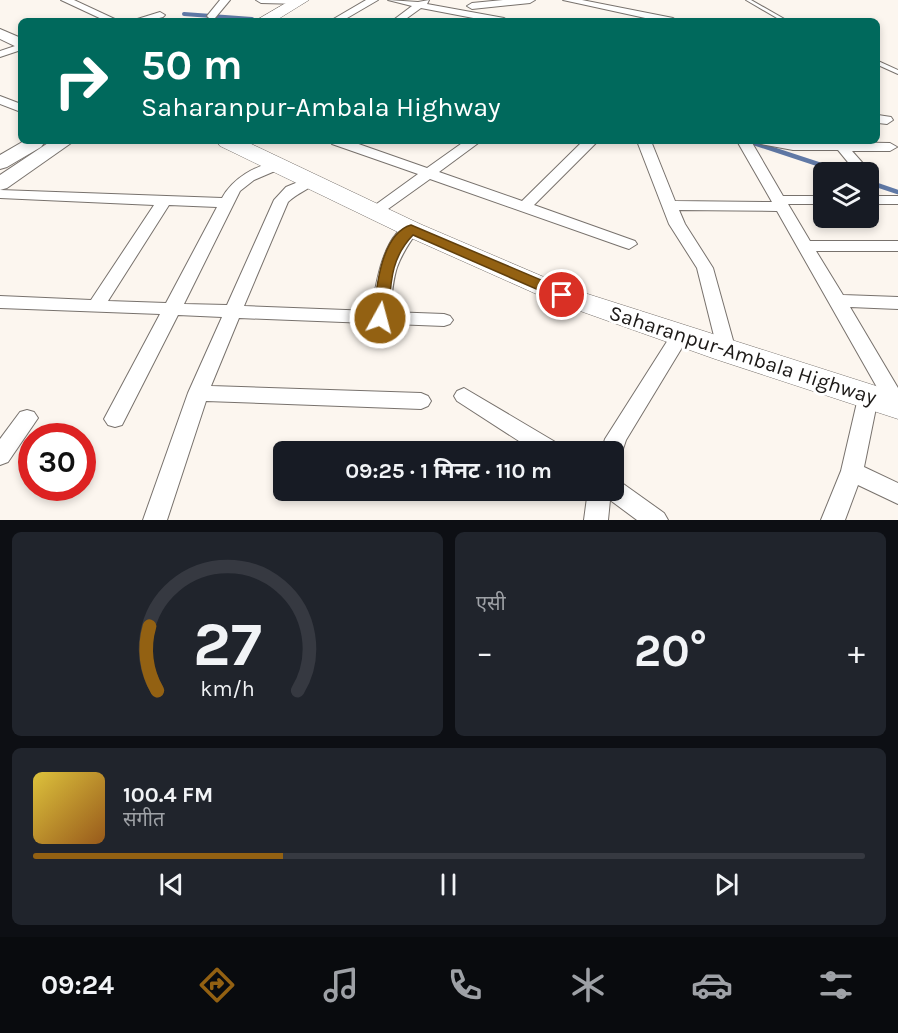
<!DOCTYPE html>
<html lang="hi">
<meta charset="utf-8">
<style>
body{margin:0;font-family:Karla,"Noto Sans Devanagari",sans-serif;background:#20242c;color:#f1f3f6;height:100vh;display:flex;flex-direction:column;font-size:22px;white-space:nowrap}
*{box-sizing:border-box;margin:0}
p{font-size:20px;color:#9ea1a6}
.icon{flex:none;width:33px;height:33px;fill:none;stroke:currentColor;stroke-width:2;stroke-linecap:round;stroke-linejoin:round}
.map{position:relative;height:520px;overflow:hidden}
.panel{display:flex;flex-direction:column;gap:12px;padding:12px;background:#0d0f14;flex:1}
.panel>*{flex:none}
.guide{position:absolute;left:18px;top:18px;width:862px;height:126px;border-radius:9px;box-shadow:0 3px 9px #0003;background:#00695c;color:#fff;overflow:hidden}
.tools{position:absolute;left:813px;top:162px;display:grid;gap:12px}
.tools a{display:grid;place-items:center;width:66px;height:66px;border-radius:9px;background:#171b24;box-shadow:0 3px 9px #0003;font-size:30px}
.speed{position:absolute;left:18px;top:423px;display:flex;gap:12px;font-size:30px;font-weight:700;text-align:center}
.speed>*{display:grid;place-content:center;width:78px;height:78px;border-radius:50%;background:#171b24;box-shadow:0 3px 9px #0003;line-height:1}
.speed .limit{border:9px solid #d22;background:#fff;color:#111}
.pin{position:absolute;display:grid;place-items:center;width:51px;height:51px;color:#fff;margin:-26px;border:3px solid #fff;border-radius:50%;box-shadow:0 2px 6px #0007}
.me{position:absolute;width:66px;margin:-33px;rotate:7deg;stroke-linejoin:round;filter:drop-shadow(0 0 4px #0008)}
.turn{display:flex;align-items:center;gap:21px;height:126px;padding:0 24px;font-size:27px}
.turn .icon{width:78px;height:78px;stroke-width:2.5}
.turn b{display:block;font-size:42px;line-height:51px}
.big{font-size:45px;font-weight:700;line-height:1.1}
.panel .card{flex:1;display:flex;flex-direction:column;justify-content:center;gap:9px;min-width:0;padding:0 21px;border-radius:9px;background:#20242c}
.panel .dial{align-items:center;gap:0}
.dial svg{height:156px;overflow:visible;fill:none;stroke:#363941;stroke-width:7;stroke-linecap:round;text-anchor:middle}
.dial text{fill:#f1f3f6;stroke:none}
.song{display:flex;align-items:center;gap:18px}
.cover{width:72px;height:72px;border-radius:9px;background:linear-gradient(135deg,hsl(50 70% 55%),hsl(30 70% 35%))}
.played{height:6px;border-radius:3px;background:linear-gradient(90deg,#936112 30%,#363941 30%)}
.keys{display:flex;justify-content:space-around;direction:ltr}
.heat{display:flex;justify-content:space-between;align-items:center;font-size:33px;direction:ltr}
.panel .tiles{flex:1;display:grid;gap:12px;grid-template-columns:1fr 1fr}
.card:last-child{grid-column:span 2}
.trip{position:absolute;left:273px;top:441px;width:351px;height:60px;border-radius:9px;background:#171b24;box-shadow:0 3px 9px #0003;font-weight:700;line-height:60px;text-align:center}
.tab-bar{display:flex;height:96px;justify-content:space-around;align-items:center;background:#090b0e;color:#9ea1a6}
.tab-bar .icon{width:42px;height:42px}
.tab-bar .selected{color:#936112}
.tab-bar b{font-size:27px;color:#f1f3f6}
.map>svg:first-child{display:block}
</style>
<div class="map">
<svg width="898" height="520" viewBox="0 0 898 520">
<rect width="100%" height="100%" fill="#fcf6ef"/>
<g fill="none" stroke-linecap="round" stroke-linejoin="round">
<!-- stream-far1 -->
<polyline stroke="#6079a6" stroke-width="4" points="184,14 252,19"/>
<!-- stream -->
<g stroke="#6079a6" stroke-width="4.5">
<polyline points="748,141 842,172"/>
<polyline points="868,182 898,192"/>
</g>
<defs>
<g id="service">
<polygon points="746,0 751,0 788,21 782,21"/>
<polygon points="878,61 898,70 898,74 878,65"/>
</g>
<g id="minor">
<polygon points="61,0 74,0 119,21 106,21"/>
<polygon points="220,0 230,0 215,18 209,18 207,16"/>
<polygon points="256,0 305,0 306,1 301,4 261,3"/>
<polygon points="366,0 378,0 342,21 330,21"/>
<polygon points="388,0 418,2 429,0 427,4 504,18 509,21 489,21 421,8 403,21 392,21 412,6"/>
<polygon points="503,0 535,0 530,3 472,9 467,6 472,3"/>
<polygon points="563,0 582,0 673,18 678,21 659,21"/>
<polygon points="160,12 165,15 163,17 148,21 131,21"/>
<polygon points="21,44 21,50 0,57 0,51"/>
<polygon points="0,96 21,104 21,112 0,104"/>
<polygon points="878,115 891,117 893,120 887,124 878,123"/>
<polygon points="330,141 350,141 427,168 465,141 481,141 439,172 522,201 583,141 598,141 534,205 635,241 637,244 629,249 623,247 430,179 381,214 371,214 368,211 371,208 418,174 332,144"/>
<polygon points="637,141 651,141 675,201 772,202 737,141 751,141 783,196 824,196 824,204 788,204 810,241 898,241 898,251 816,251 843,295 898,297 898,309 850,307 898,388 898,414 891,412 777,211 679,210 685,224 713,268 736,351 733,356 726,358 719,356 697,268 669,224"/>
<polygon points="759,141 890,143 897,147 890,151 852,151 868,169 870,172 868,174 856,172 838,150 793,150 761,144"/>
<path d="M277,161l5,1 2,3 -2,3 -28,12 -14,11 -56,113 43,1 47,-105 12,-13 24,-10 7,4c-8,9 -20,12 -29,21l-44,104 128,5c3,-24 11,-80 39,-87l8,5c-24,34 -25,41 -29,83l54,2 6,2 3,4 -3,4 -6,2 -205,-8 -28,68 210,7 7,3 3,5 -3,5 -7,3 -215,-8 -39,119h-24l45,-127 34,-76 -44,-2 -56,110 -7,2 -7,-2 -4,-6 56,-105 -160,-6v-12l91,4 63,-95 -154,-7v-8l222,8c11,-20 33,-32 55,-37zM169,205l48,2 -51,96 -58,-2z"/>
<rect x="868" y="196" width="30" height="8"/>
<polygon points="680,330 687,332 689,336 626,440 620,458 614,460 614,452 601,452 605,439 673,332"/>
<polygon points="464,388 562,446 565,452 536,452 457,401 454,396 457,391"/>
<polygon points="868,390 875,393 878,398 864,467 898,483 898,504 858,485 845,520 821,520 841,471 858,398 861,393"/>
<polygon points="27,410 34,412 38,418 8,462 0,465 0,439 20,412"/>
<polygon points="614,480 622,483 664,513 668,520 637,520 610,500 608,520 584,520 588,490 614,490"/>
</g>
<g id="secondary">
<polygon points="0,29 21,38 21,49 0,39"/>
<polygon points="24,141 42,141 44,143 41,147 7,167 0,169 0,155"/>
<polygon points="51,141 74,141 7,188 0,190 0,175"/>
</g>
<g id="primary">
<polygon points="291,0 309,0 275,21 255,21"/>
<polygon points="217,141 245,141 420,224 572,289 898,393 898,419 715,359 552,301 402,234 220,146"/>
</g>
</defs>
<!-- service casing -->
<use href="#service" stroke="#78726d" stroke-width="2"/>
<!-- minor casing -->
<use href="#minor" stroke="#78726d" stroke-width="2"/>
<!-- secondary casing -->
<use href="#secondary" stroke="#78726d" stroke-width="2"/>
<!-- primary casing -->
<use href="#primary" stroke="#78726d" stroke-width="1"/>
<!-- service -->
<use href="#service" fill="#fff" fill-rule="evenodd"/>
<!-- minor -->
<use href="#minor" fill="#fff" fill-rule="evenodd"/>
<!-- secondary -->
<use href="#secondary" fill="#fff" fill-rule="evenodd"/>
<!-- primary -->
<use href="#primary" fill="#fff" fill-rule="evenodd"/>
</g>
<!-- route -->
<path fill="#936112" stroke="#603f0c" stroke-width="1.5" d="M411,225l156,66 2,4 -2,3h-10l-144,-63c-24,25 -22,51 -25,83l-8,5 -5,-1 -2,-4c3,-26 7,-84 38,-93z"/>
<g text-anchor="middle" stroke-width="6" stroke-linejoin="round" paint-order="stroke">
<!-- street labels -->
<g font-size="21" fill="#1d1a18" stroke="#fff">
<text transform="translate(743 355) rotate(18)" y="7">Saharanpur-Ambala Highway</text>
</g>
</g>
</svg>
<div class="tools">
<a><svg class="icon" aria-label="layers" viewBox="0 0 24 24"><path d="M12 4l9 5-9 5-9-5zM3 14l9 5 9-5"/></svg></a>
</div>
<div class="speed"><div class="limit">30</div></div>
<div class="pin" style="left:562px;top:295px;background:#d93025"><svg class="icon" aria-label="arrive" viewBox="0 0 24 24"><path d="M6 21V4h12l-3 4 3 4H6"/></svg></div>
<svg class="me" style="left:380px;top:318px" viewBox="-20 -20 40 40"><circle r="17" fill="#936112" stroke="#fff" stroke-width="3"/><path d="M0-11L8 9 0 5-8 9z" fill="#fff"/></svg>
<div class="trip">09:25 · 1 मिनट · 110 m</div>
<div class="guide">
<div class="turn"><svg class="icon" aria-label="right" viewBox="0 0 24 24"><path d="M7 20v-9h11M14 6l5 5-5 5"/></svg><div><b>50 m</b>Saharanpur-Ambala Highway</div></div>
</div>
</div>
<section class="panel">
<div class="tiles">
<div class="card dial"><svg viewBox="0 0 100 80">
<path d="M14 69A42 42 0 1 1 86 69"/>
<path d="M14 69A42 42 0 0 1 10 36" stroke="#936112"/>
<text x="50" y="56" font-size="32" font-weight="700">27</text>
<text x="50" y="72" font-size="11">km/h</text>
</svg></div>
<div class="card"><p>एसी</p>
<div class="heat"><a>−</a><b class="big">20°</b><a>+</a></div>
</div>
<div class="card">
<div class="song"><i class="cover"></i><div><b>100.4 FM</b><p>संगीत</p></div></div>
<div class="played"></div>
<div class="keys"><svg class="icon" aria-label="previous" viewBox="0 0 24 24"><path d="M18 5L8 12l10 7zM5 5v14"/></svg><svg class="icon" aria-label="pause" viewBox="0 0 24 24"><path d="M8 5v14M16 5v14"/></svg><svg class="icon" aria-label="next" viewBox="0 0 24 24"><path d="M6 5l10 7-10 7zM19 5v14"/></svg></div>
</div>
</div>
</section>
<nav class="tab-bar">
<b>09:24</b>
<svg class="icon selected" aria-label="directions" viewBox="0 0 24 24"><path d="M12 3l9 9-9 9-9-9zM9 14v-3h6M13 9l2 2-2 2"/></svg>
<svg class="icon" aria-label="music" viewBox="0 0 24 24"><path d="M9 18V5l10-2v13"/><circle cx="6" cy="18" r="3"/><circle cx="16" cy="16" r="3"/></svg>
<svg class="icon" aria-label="phone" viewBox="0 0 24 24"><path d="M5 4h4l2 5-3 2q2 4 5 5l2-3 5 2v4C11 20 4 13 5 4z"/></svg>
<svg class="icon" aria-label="climate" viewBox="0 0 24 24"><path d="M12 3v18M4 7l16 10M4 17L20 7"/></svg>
<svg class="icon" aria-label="car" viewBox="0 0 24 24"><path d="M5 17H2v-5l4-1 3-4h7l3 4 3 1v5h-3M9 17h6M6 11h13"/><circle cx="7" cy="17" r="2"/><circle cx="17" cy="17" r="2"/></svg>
<svg class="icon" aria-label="filters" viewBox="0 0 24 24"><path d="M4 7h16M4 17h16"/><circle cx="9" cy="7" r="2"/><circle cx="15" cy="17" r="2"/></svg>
</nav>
